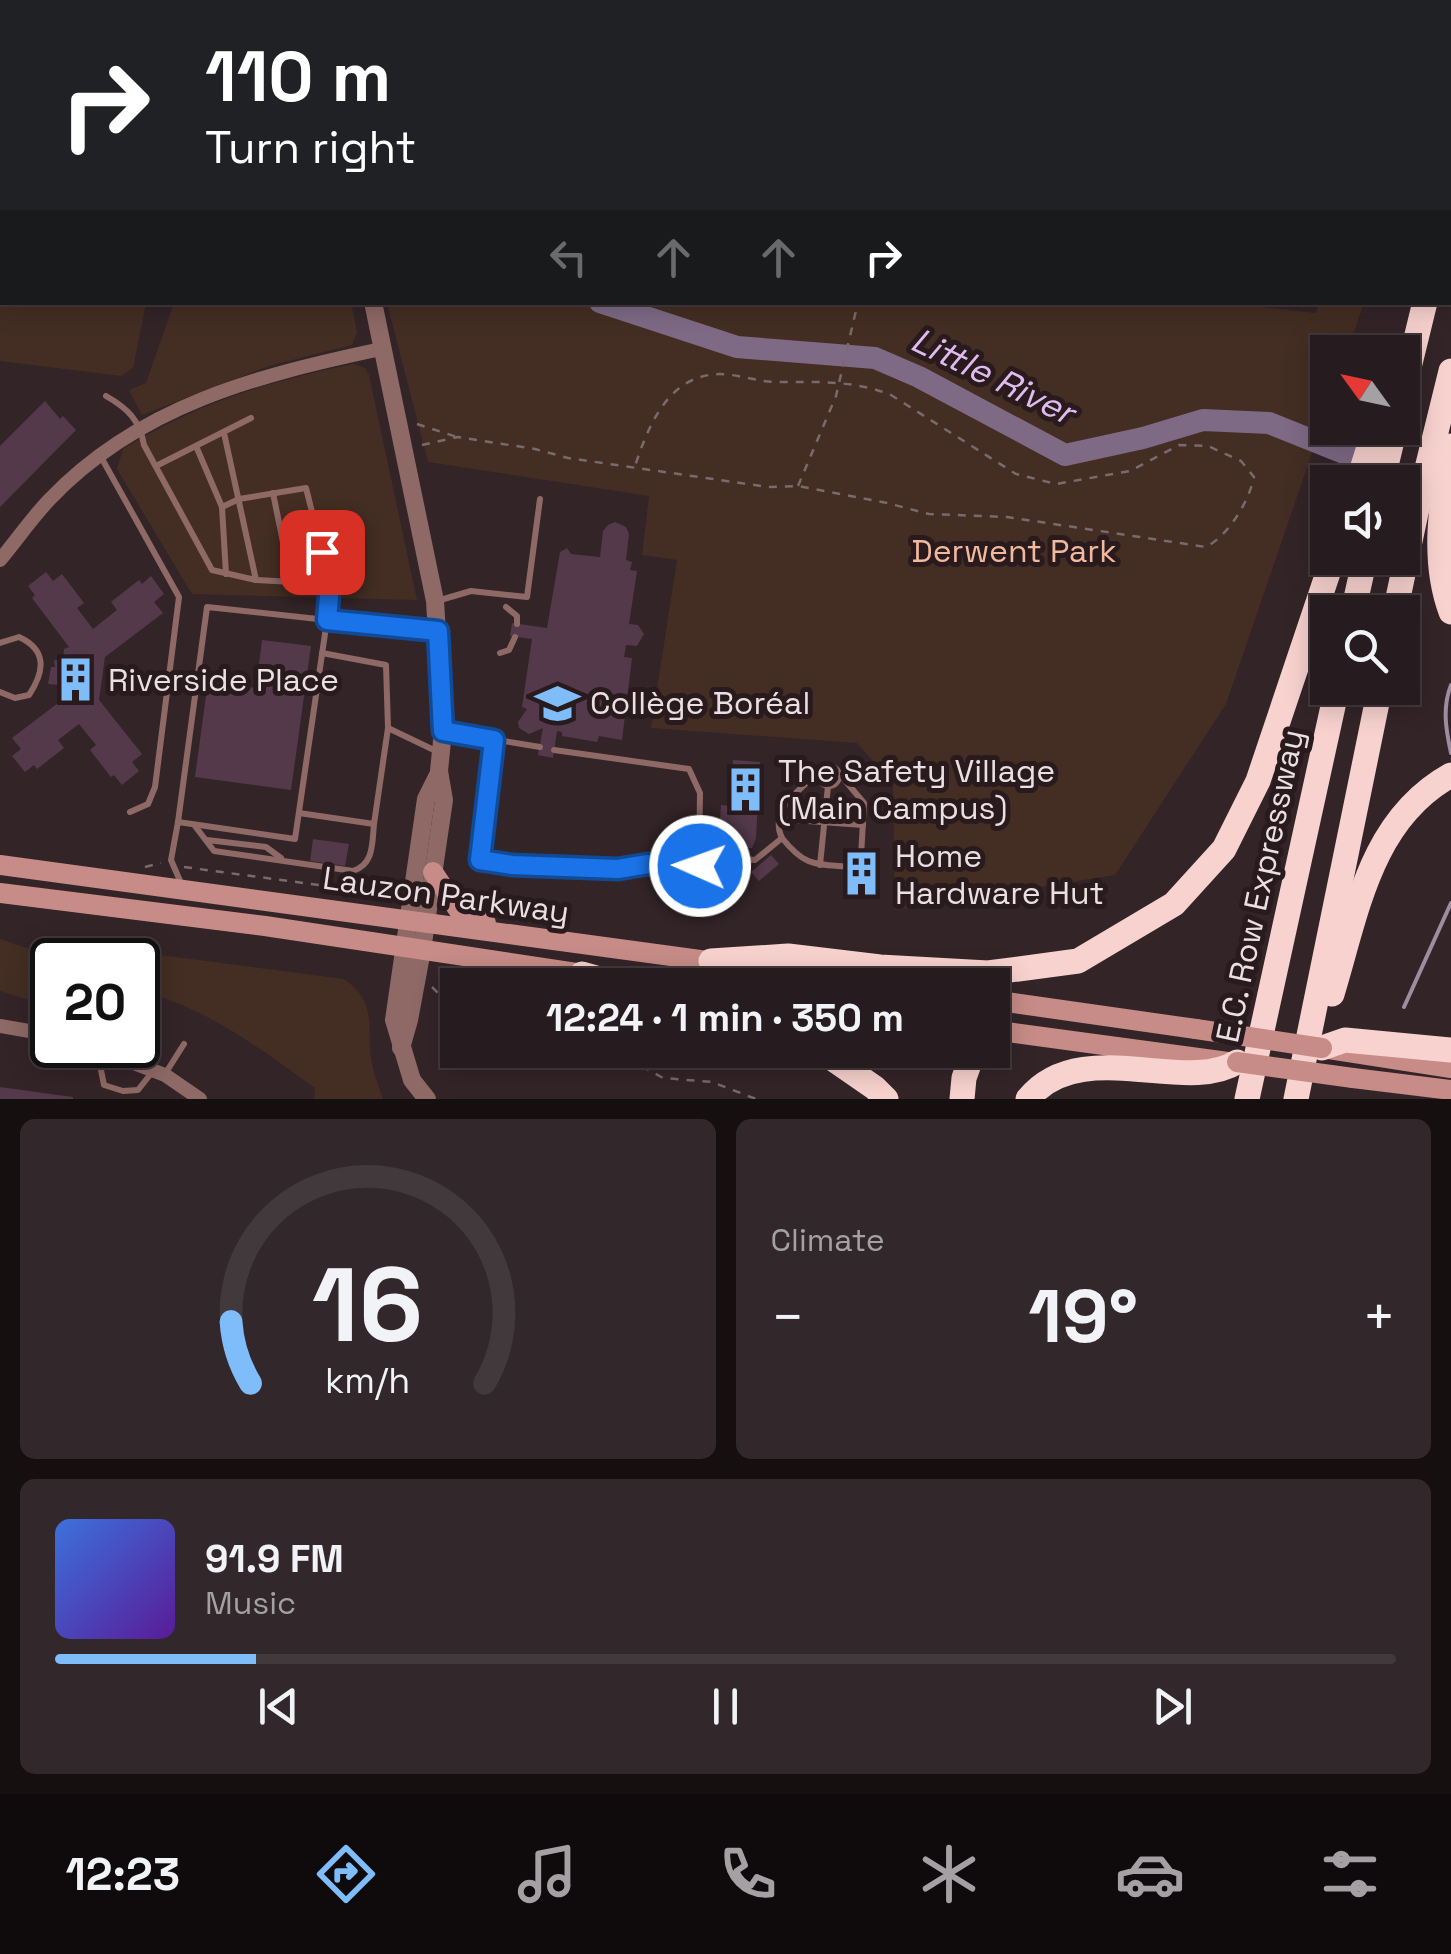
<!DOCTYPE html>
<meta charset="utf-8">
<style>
body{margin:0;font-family:"Space Grotesk",sans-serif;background:#32282b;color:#f1f3f6;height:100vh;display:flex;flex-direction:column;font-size:38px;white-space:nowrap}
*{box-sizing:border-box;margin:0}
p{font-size:32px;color:#a4a1a4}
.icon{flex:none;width:55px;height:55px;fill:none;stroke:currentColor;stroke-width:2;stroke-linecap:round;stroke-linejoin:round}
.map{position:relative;height:1099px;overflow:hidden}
.drawer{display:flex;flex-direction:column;gap:20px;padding:20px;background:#150f10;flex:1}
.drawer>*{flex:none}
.guide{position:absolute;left:0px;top:0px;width:1452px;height:305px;box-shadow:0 5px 25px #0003,0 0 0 2px #42393c;background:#202124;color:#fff;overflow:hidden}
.needle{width:65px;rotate:303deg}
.buttons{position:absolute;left:1310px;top:335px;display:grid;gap:20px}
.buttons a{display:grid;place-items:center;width:110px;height:110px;border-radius:0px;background:#261b1e;box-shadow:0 5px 25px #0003,0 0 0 2px #42393c;font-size:50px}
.speed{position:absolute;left:30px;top:938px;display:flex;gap:20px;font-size:50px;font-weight:700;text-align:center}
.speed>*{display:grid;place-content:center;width:130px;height:130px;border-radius:50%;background:#261b1e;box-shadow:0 5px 25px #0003,0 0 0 2px #42393c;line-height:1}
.speed .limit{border:5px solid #111;border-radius:15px;background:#fff;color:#111}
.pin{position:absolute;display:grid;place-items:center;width:85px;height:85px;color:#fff;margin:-42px;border-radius:20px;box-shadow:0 5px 15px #0006}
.me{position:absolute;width:110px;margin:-55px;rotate:272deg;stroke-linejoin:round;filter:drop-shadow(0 0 8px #0008)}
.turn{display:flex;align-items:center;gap:35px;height:210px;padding:0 40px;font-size:45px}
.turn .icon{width:130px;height:130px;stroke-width:2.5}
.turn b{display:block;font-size:70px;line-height:85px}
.lanes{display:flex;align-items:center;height:95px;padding:0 40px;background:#0003;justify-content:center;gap:50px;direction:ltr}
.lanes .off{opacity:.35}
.big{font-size:75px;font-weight:600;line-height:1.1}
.drawer .widget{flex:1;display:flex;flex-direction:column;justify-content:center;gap:15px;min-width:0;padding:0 35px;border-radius:15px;background:#32282b}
.drawer .dial{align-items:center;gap:0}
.dial svg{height:260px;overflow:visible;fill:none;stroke:#42393c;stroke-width:7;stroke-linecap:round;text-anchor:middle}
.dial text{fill:#f1f3f6;stroke:none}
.song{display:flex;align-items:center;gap:30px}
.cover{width:120px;height:120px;border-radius:15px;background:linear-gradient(135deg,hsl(220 70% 55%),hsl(270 70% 35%))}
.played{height:10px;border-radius:5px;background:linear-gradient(90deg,#7fbdfa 15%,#42393c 15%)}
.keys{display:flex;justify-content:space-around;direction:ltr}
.heat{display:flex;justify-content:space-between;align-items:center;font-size:55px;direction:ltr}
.drawer .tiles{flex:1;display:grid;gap:20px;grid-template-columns:1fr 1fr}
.widget:last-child{grid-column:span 2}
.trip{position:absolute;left:440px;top:968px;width:570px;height:100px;border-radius:0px;background:#261b1e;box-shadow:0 5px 25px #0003,0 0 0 2px #42393c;font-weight:600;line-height:100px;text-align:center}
.tabs{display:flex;height:160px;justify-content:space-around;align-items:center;background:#0f0b0c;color:#a4a1a4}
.tabs .icon{width:70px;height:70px}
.tabs .selected{color:#7fbdfa}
.tabs b{font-size:45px;color:#f1f3f6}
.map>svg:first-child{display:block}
</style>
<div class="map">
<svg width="1451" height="1099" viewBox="0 0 1451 1099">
<rect width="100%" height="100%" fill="#332428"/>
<!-- green -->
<g fill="#442e23">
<polygon points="0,11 2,302 146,303 133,368 121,376 0,361"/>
<polygon points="174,303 351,303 357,332 352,345 269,366 142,415 129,390 146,383"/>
<polygon points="1224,303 1316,313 1319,303 1364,303 1347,352 1328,352 1327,409 1226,704 1115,875 895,910 893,784 857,743 651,728 677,560 642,555 649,496 428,462 387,303"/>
<path d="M353,364l12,4 4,7 48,225 -225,-6 -75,-125 6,-20c78,-48 142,-66 230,-85z"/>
<path d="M0,939l42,14 88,-2 214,28c37,26 20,51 29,89 2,10 7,21 10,31h-69l1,-11c-54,-39 -112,-83 -177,-97v-31h-86v47l-52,-16z"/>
</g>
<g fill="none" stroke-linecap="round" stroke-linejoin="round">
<!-- stream -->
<g stroke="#9e8da1" stroke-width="4">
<path d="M1451,685c-9,23 -5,45 0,68"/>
<polyline points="1404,1007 1451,903"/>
</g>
<!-- river -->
<g stroke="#7e6a85" stroke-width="22">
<polyline points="0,156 2,157"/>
<polyline points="600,302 737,347 875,358 919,377 1065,455 1143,438 1203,420 1269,423 1354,457"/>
</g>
</g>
<!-- building -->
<g fill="#54394b">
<polygon points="45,401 60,419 63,416 76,430 0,507 0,446"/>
<polygon points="615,522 626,527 629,534 626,560 632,562 630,570 637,571 629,624 638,625 644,634 637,646 626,645 624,657 632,658 622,740 599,736 597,742 562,736 562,732 557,731 553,758 538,755 543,728 529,734 519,728 518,722 527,709 522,707 532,639 510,636 512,623 547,628 560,552 567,548 571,554 600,557 603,531 608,525"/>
<polygon points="46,572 53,581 62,574 84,603 77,608 93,629 117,610 111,602 139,580 142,584 151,576 164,594 154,602 163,613 105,657 99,700 142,754 132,762 139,771 122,785 114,775 111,777 90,750 96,745 79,724 58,740 64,748 37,769 34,765 25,772 12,756 21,749 12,738 62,700 58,697 60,685 48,684 51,667 55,667 54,660 63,661 64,649 69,647 32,598 35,595 28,586"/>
<polygon points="262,640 311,646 291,790 195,777 208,681 256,688"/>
<polygon points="733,760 760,762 756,838 752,848 745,848 745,851 713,849 715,821 720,821 721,805 730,806"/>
<polygon points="313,839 349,844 345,866 310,861"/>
<polygon points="771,855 779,864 759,881 751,872"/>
<polygon points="0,1087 73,1097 73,1099 0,1099"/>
</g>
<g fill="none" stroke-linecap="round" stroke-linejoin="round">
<!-- path -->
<g stroke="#786a6e" stroke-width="2.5" stroke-dasharray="8 8" stroke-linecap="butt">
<polyline points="0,190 2,191"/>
<polyline points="417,424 457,437"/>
<path d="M422,445l36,-8 77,12 33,9 200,29 30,-1 89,17 42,11 78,3 199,30c23,-12 43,-46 48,-70l-13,-16 -33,-15 -29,-1 -49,26 -74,13 -40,-10 -125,-79c-37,-15 -74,-13 -114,-13 -22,0 -46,-11 -68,-7 -44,7 -62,55 -74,91"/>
<polyline points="798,486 836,396 858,302"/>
<polyline points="145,867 161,863"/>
<polyline points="184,867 326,886 348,894"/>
<polyline points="432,987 441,996 458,1000"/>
<polyline points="614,1050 663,1078 712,1082 756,1099"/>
</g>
<!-- service -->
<g stroke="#8e6965" stroke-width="6">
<polyline points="208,2 209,0"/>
<path d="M106,396c21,12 34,24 38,49l68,125 44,10 -32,-147"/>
<polyline points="196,446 222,507 226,574"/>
<polyline points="101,457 179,597 155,787 148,804 130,812"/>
<polyline points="156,466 251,418"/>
<polyline points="273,493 291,582"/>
<polyline points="222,507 239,499 306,488 330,584 256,580"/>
<polyline points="437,601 471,591 527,597 540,499"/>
<polyline points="506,607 517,616 517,624"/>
<path d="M0,643l19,-6c28,13 26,34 10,58l-14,3 -15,-6"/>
<polyline points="500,653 509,650 515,637"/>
<polyline points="388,728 436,751"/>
<polyline points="444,731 540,747"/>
<polyline points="494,740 480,860 511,865 618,869 647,864 699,866 700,793 689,769 554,750"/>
<circle cx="829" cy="776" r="10"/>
<polyline points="299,813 374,824 388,728 386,665 322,653"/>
<polyline points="780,819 863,825"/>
<polyline points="178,822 207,607 327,620 330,584"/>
<path d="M195,826l19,25 139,20c21,-7 19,-27 21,-47"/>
<path d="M782,838c-14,-28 20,-50 38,-67"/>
<polyline points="207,840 266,847 281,858"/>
<path d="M700,855l55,5 27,-22c24,30 34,26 70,29l9,-10 3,-54 -27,-32"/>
<polyline points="820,865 828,786"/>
<polyline points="181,883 171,860 178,822 295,839 327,620 436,631"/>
<polyline points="106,1053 101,1070 104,1085 123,1091 138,1090 153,1071"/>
<polyline points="165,1074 184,1044"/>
</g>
<!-- minor -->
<g stroke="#8e6965" stroke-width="14">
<polyline points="991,0 1009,2"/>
<polyline points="842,2 843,0"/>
<polyline points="1304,2 1305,0"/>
<path d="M0,560c16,-19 31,-41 49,-60 90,-95 210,-125 332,-151"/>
<polyline points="0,1026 52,1035"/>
<polyline points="86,1045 165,1075 200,1099"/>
</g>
<!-- tertiary -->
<g stroke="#8e6965" stroke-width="18">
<polyline points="383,2 383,0"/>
<polyline points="373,302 435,601 443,731 439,771 444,800 422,950 409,1020 401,1048"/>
<polyline points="427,1099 412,1080 394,1020 426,799 439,773"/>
</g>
<!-- secondary -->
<g stroke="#c78c87" stroke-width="20">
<polyline points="0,865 884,985"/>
<polyline points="433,872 459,911 486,923"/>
<polyline points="0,893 265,926 656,985"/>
<polyline points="992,1000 1196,1029"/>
<polyline points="992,1030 1228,1062"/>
<polyline points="1329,1049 1451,1068"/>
<polyline points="1353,1078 1451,1090"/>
</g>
<!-- motorway -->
<g stroke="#f8d2ce" stroke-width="25">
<polyline points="1450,208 1451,204"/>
<polyline points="1402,396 1425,302"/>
<path d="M1451,446c-9,55 -20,112 0,166"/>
<polyline points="1358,482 1375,428"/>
<polyline points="1382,482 1395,428"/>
<polyline points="1353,612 1365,558"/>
<polyline points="1395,612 1416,513 1451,371"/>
<polyline points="711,961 788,956 880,967 988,973 1078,961 1174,904 1224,849 1258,781 1333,558"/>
<polyline points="582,974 621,985"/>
<path d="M1332,994c25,-82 38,-174 119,-219"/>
<polyline points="992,1011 999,1001"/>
<polyline points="1322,1048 1345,1040 1451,1050"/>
<polyline points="820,1050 875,1088 886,1099"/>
<polyline points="962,1099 964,1078 974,1050"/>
<path d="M1028,1099c52,-64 157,-4 209,-37"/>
<polyline points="1247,1099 1337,688"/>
<polyline points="1296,1099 1380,688"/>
</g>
<!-- secondary-bridge -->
<g stroke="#c78c87" stroke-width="20">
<polyline points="1196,1029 1322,1048"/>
<polyline points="1237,1062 1353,1078"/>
</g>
</g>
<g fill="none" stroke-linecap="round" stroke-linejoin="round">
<defs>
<polyline id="route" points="322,552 330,584 327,620 438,631 443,731 494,740 480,860 512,865 618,869 648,864 700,866"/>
</defs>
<!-- route casing -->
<use href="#route" stroke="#114b97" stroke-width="25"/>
<!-- route -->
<use href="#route" stroke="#1a73e8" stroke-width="18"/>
</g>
<!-- icons -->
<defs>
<symbol id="building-bare" viewBox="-9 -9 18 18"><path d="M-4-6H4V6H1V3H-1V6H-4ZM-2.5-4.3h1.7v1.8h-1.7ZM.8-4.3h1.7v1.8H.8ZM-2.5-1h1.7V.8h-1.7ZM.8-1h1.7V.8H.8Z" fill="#7fbdfa" stroke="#291a1e" stroke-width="2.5" paint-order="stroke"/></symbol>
<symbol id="university-bare" viewBox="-9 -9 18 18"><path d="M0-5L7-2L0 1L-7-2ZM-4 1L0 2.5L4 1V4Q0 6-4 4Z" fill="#7fbdfa" stroke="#291a1e" stroke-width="2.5" paint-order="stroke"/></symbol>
</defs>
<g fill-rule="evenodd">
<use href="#building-bare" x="44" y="648" width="63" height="63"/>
<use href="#university-bare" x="526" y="672" width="63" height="63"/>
<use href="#building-bare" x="714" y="758" width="63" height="63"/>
<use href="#building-bare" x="830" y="842" width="63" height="63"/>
</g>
<g text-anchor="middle" stroke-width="10" stroke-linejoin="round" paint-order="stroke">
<!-- park labels -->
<g font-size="32" fill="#f3b99d" stroke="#291a1e">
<text x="1014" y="562">Derwent Park</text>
</g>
<!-- poi labels -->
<g font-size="32" fill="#eadfe2" stroke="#291a1e" text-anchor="start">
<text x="108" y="691">Riverside Place</text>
<text x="590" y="714">Collège Boréal</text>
<text x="778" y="782">The Safety Village<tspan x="778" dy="37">(Main Campus)</tspan></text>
<text x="895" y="867">Home<tspan x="895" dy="37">Hardware Hut</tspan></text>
</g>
<!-- street labels -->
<g font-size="32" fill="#eadfe2" stroke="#291a1e">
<text transform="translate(1260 886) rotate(-78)" y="11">E.C. Row Expressway</text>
<text transform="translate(446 895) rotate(8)" y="11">Lauzon Parkway</text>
</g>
<!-- water labels -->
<g font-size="35" font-style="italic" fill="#dfbced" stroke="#291a1e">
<text transform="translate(993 376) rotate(26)" y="12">Little River</text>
</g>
</g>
</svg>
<div class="buttons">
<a><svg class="needle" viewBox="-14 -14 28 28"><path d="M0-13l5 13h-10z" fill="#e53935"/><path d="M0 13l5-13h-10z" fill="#a4a1a4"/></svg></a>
<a><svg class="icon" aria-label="sound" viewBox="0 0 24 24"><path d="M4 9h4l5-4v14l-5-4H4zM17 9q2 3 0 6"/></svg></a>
<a><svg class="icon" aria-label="search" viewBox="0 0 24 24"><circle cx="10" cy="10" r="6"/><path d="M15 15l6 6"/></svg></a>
</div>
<div class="speed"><div class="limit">20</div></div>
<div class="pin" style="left:322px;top:552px;background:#d93025"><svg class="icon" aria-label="arrive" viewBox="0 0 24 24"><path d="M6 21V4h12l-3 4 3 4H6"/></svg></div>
<svg class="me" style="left:700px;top:866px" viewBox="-20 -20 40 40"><circle r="17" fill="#1a73e8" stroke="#fff" stroke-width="3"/><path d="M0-11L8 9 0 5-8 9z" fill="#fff"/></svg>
<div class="trip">12:24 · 1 min · 350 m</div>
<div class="guide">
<div class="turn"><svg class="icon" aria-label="right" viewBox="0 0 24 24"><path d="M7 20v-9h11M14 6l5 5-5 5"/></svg><div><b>110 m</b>Turn right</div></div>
<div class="lanes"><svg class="icon off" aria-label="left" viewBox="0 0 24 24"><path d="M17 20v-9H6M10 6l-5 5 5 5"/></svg><svg class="icon off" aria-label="ahead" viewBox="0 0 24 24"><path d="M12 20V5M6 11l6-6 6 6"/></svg><svg class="icon off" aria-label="ahead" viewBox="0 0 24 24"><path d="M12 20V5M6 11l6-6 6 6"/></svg><svg class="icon" aria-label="right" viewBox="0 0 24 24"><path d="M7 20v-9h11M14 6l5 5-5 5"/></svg></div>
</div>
</div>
<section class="drawer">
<div class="tiles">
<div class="widget dial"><svg viewBox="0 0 100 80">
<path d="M14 69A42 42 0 1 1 86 69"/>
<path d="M14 69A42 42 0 0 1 8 50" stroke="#7fbdfa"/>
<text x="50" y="56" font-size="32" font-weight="700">16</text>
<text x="50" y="72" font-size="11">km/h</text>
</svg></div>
<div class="widget"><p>Climate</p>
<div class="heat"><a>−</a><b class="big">19°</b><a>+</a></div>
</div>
<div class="widget">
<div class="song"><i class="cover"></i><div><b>91.9 FM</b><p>Music</p></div></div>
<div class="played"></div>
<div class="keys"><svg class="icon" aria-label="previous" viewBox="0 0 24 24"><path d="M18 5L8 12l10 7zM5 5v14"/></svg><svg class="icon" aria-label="pause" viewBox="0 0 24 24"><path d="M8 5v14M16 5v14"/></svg><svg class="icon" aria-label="next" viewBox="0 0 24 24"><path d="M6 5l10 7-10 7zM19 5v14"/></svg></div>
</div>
</div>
</section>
<nav class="tabs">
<b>12:23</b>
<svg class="icon selected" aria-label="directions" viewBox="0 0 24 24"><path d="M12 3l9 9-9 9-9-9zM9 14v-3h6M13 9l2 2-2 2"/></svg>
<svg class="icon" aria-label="music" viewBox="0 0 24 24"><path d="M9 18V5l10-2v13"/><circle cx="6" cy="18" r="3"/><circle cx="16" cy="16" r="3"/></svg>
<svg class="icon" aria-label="phone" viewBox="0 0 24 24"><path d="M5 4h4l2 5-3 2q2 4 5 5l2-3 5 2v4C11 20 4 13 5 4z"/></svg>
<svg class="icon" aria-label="climate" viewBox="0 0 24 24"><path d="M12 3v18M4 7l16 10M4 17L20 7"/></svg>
<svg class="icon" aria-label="car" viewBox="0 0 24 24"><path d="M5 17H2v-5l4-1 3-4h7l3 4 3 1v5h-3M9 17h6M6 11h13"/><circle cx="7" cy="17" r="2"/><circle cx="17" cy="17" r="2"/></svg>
<svg class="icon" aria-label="filters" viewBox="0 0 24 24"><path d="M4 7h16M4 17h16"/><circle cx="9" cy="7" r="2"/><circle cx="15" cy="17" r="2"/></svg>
</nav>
